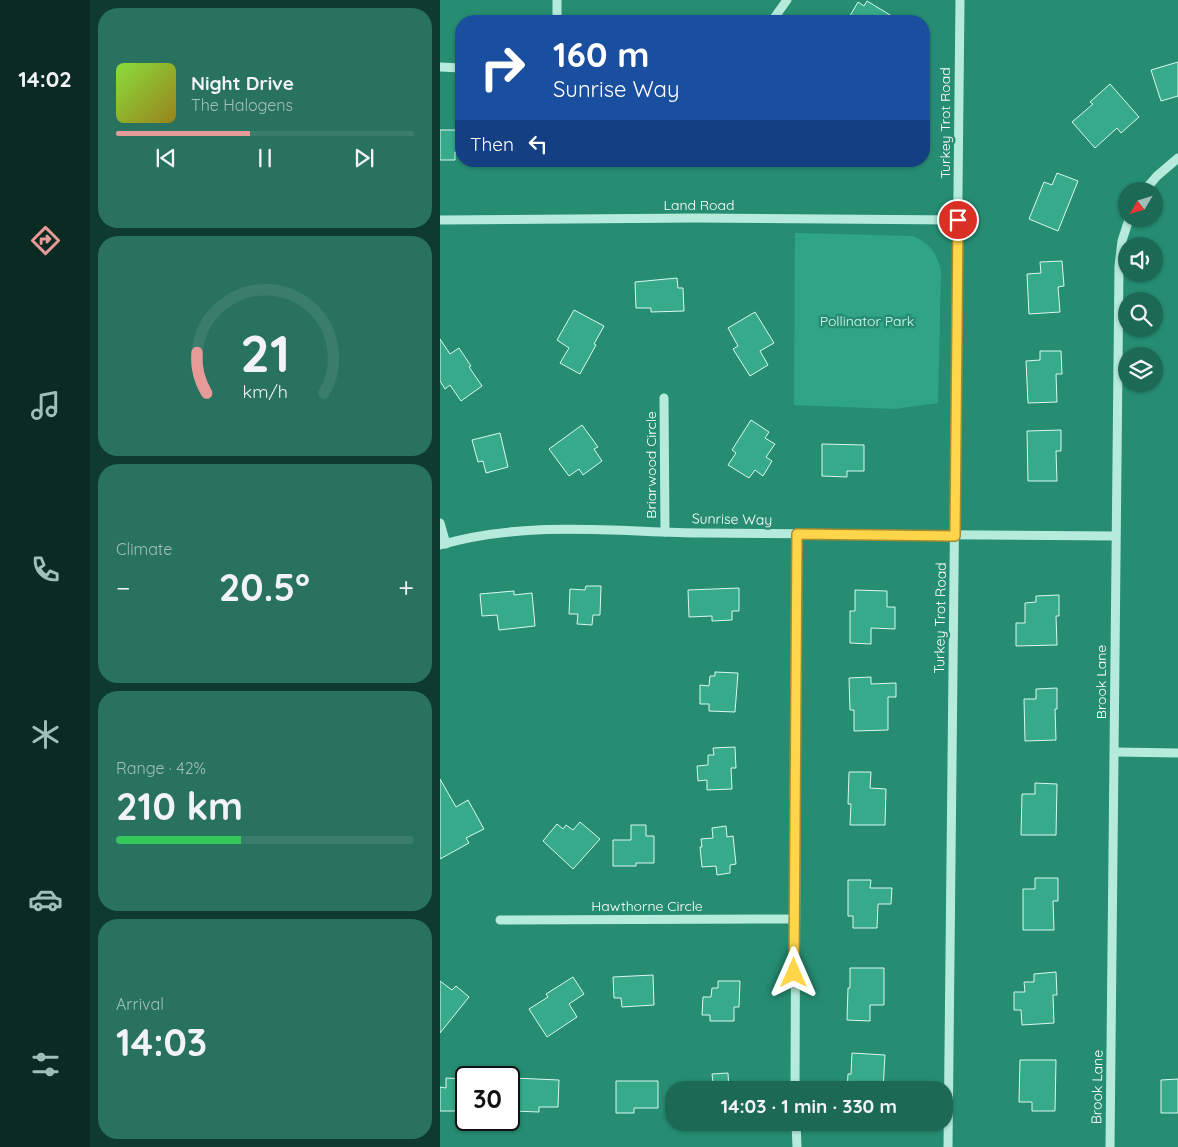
<!DOCTYPE html>
<meta charset="utf-8">
<style>
body{margin:0;font-family:Quicksand,sans-serif;background:#297260;color:#f1f3f6;height:100vh;display:flex;flex-direction:column;font-size:19px;white-space:nowrap}
*{box-sizing:border-box;margin:0}
p{font-size:16px;color:#a0bfb9}
.icon{flex:none;width:28px;height:28px;fill:none;stroke:currentColor;stroke-width:2;stroke-linecap:round;stroke-linejoin:round}
.map{position:relative;flex:1;overflow:hidden}
.drawer{display:flex;flex-direction:column;gap:8px;padding:8px;background:#0f3a2f;width:350px}
.drawer>*{flex:none}
.guide{position:absolute;left:15px;top:15px;width:475px;height:152px;border-radius:20px;box-shadow:0 1px 4px #0004;background:#1a4fa0;color:#fff;overflow:hidden}
.needle{width:32px;rotate:232deg}
.controls{position:absolute;left:678px;top:182px;display:grid;gap:10px}
.controls a{display:grid;place-items:center;width:45px;height:45px;border-radius:50%;background:#1c6a56;box-shadow:0 1px 4px #0004;font-size:25px}
.speed{position:absolute;left:15px;top:1066px;display:flex;gap:10px;font-size:25px;font-weight:700;text-align:center}
.speed>*{display:grid;place-content:center;width:65px;height:65px;border-radius:50%;background:#1c6a56;box-shadow:0 1px 4px #0004;line-height:1}
.speed .limit{border:2px solid #111;border-radius:8px;background:#fff;color:#111}
.pin{position:absolute;display:grid;place-items:center;width:42px;height:42px;color:#fff;margin:-21px;border:2px solid #fff;border-radius:50%;box-shadow:0 1px 5px #0007}
.me{position:absolute;width:55px;margin:-28px;rotate:0deg;stroke-linejoin:round;filter:drop-shadow(0 0 4px #0008)}
.turn{display:flex;align-items:center;gap:18px;height:105px;padding:0 15px;font-size:22px}
.turn .icon{width:65px;height:65px;stroke-width:2.5}
.turn b{display:block;font-size:35px;line-height:42px}
.then{display:flex;align-items:center;height:48px;padding:0 15px;background:#0003;gap:10px;font-size:19px}
.big{font-size:38px;font-weight:800;line-height:1.1}
.drawer .widget{flex:1;display:flex;flex-direction:column;justify-content:center;gap:8px;min-width:0;padding:0 18px;border-radius:20px;background:#297260}
.drawer .dial{align-items:center;gap:0}
.dial svg{height:130px;overflow:visible;fill:none;stroke:#3a7d6c;stroke-width:7;stroke-linecap:round;text-anchor:middle}
.dial text{fill:#f1f3f6;stroke:none}
.song{display:flex;align-items:center;gap:15px}
.cover{width:60px;height:60px;border-radius:8px;background:linear-gradient(135deg,hsl(90 70% 55%),hsl(50 70% 35%))}
.played{height:5px;border-radius:2px;background:linear-gradient(90deg,#e69b98 45%,#3a7d6c 45%)}
.keys{display:flex;justify-content:space-around;direction:ltr}
.heat{display:flex;justify-content:space-between;align-items:center;font-size:28px;direction:ltr}
.charge{height:8px;border-radius:4px;background:linear-gradient(90deg,#34c759 42%,#3a7d6c 0)}
.trip{position:absolute;left:225px;top:1081px;width:288px;height:50px;border-radius:20px;background:#1c6a56;box-shadow:0 1px 4px #0004;font-weight:800;line-height:50px;text-align:center}
main{display:flex;flex:1;min-height:0}
.tab-bar{display:flex;flex-direction:column;width:90px;justify-content:space-around;align-items:center;background:#0b2a22;color:#a0bfb9}
.tab-bar .icon{width:35px;height:35px}
.tab-bar .active{color:#e69b98}
.tab-bar b{font-size:22px;color:#f1f3f6}
.map>svg:first-child{display:block}
</style>
<main>
<nav class="tab-bar">
<b>14:02</b>
<svg class="icon active" aria-label="directions" viewBox="0 0 24 24"><path d="M12 3l9 9-9 9-9-9zM9 14v-3h6M13 9l2 2-2 2"/></svg>
<svg class="icon" aria-label="music" viewBox="0 0 24 24"><path d="M9 18V5l10-2v13"/><circle cx="6" cy="18" r="3"/><circle cx="16" cy="16" r="3"/></svg>
<svg class="icon" aria-label="phone" viewBox="0 0 24 24"><path d="M5 4h4l2 5-3 2q2 4 5 5l2-3 5 2v4C11 20 4 13 5 4z"/></svg>
<svg class="icon" aria-label="climate" viewBox="0 0 24 24"><path d="M12 3v18M4 7l16 10M4 17L20 7"/></svg>
<svg class="icon" aria-label="car" viewBox="0 0 24 24"><path d="M5 17H2v-5l4-1 3-4h7l3 4 3 1v5h-3M9 17h6M6 11h13"/><circle cx="7" cy="17" r="2"/><circle cx="17" cy="17" r="2"/></svg>
<svg class="icon" aria-label="filters" viewBox="0 0 24 24"><path d="M4 7h16M4 17h16"/><circle cx="9" cy="7" r="2"/><circle cx="15" cy="17" r="2"/></svg>
</nav>
<section class="drawer">
<div class="widget">
<div class="song"><i class="cover"></i><div><b>Night Drive</b><p>The Halogens</p></div></div>
<div class="played"></div>
<div class="keys"><svg class="icon" aria-label="previous" viewBox="0 0 24 24"><path d="M18 5L8 12l10 7zM5 5v14"/></svg><svg class="icon" aria-label="pause" viewBox="0 0 24 24"><path d="M8 5v14M16 5v14"/></svg><svg class="icon" aria-label="next" viewBox="0 0 24 24"><path d="M6 5l10 7-10 7zM19 5v14"/></svg></div>
</div>
<div class="widget dial"><svg viewBox="0 0 100 80">
<path d="M14 69A42 42 0 1 1 86 69"/>
<path d="M14 69A42 42 0 0 1 8 44" stroke="#e69b98"/>
<text x="50" y="56" font-size="32" font-weight="700">21</text>
<text x="50" y="72" font-size="11">km/h</text>
</svg></div>
<div class="widget"><p>Climate</p>
<div class="heat"><a>−</a><b class="big">20.5°</b><a>+</a></div>
</div>
<div class="widget"><p>Range · 42%</p><b class="big">210 km</b><div class="charge"></div></div>
<div class="widget"><p>Arrival</p><b class="big">14:03</b></div>
</section>
<div class="map">
<svg width="738" height="1147" viewBox="0 0 738 1147">
<rect width="100%" height="100%" fill="#268d73"/>
<!-- green -->
<path fill="#30a586" d="M355,233l118,3c17,8 22,15 28,33l-3,134 -43,6 -101,-4z"/>
<!-- building -->
<g fill="#36aa8b" stroke="#daf8f0">
<polygon points="427,1 460,21 407,21 418,2 424,6"/>
<polygon points="738,62 738,96 721,101 711,70"/>
<polygon points="670,84 699,117 681,133 677,128 655,148 632,122 653,104 650,102"/>
<polygon points="0,130 19,130 18,152 15,152 15,160 0,160"/>
<polygon points="617,173 638,181 618,231 589,219 604,182 612,185"/>
<polygon points="622,261 624,286 618,287 620,312 589,314 587,274 601,273 600,262"/>
<polygon points="237,278 238,288 243,288 244,311 211,312 211,308 196,308 195,282"/>
<polygon points="134,310 164,326 154,344 156,345 140,374 120,363 129,348 117,340"/>
<polygon points="315,312 334,343 320,351 328,365 310,376 293,349 298,346 288,328"/>
<polygon points="0,339 10,354 19,348 31,366 29,367 42,386 21,401 10,385 5,389 0,381"/>
<polygon points="600,351 621,351 622,374 616,374 617,402 588,403 586,361 600,360"/>
<polygon points="311,420 329,432 325,438 335,444 326,457 332,461 323,476 315,470 309,478 288,465 296,453 292,450"/>
<polygon points="142,425 158,447 154,449 162,461 143,475 139,469 129,476 109,449"/>
<polygon points="621,430 621,451 616,451 617,481 588,481 587,431"/>
<polygon points="60,433 68,467 46,473 43,461 38,462 32,440"/>
<polygon points="382,444 424,445 424,471 407,471 407,477 382,476"/>
<polygon points="146,586 161,586 160,615 153,615 152,625 137,624 138,614 129,614 130,589 145,590"/>
<polygon points="299,588 299,611 292,611 292,620 272,621 272,616 249,617 248,590"/>
<polygon points="415,590 447,591 447,607 455,607 455,629 431,628 431,644 410,643 410,611 415,611"/>
<polygon points="74,591 74,595 92,593 95,626 59,630 57,615 42,616 40,594"/>
<polygon points="619,595 619,616 616,616 617,645 576,646 576,623 585,623 585,603 596,602 596,596"/>
<polygon points="275,672 298,673 295,712 269,711 269,704 260,704 260,685 269,686 270,676 275,676"/>
<polygon points="431,677 431,684 456,683 456,697 448,697 448,730 414,731 414,710 410,710 409,678"/>
<polygon points="617,688 617,709 615,709 616,740 585,741 584,699 596,699 596,689"/>
<polygon points="295,747 296,768 291,768 292,789 267,790 267,780 258,781 257,766 268,765 268,755 274,755 273,748"/>
<polygon points="409,772 431,772 430,788 446,789 445,825 410,825 411,804 408,804"/>
<polygon points="0,779 16,807 28,800 44,829 26,838 29,843 0,859"/>
<polygon points="595,783 617,784 616,835 581,835 582,794 595,794"/>
<polygon points="140,822 160,839 133,869 103,841 117,824 123,829 126,825 133,830"/>
<polygon points="191,825 206,825 206,836 214,836 214,863 196,863 196,866 173,866 173,840 191,840"/>
<polygon points="286,826 287,837 293,836 296,864 290,865 290,873 277,875 276,866 262,867 260,847 262,847 261,839 273,838 272,828"/>
<polygon points="595,878 618,878 618,901 613,901 614,930 583,930 583,889 595,889"/>
<polygon points="408,880 431,880 430,888 452,888 451,904 438,904 437,928 413,928 413,916 408,916"/>
<polygon points="410,968 444,968 444,1005 430,1005 430,1021 407,1020 408,988 410,988"/>
<polygon points="616,972 617,995 613,995 614,1023 582,1025 581,1010 574,1010 574,992 585,992 584,982 594,982 594,974"/>
<polygon points="213,975 214,1005 182,1007 181,998 174,998 173,977"/>
<polygon points="133,977 144,994 129,1004 137,1017 107,1037 89,1009 108,997 106,994"/>
<polygon points="0,981 12,990 16,986 29,997 0,1033"/>
<polygon points="278,981 300,981 299,1007 294,1007 294,1021 270,1021 270,1015 262,1015 263,997 271,997 272,988 278,988"/>
<polygon points="412,1053 445,1055 443,1090 407,1090 408,1074 411,1074"/>
<polygon points="580,1060 616,1060 615,1111 592,1111 592,1102 579,1102"/>
<polygon points="288,1073 289,1090 274,1090 272,1074"/>
<polygon points="6,1078 26,1079 26,1105 23,1105 23,1111 0,1111 0,1087 6,1088"/>
<polygon points="74,1078 119,1080 118,1107 99,1107 99,1112 73,1111"/>
<polygon points="738,1079 738,1113 721,1113 721,1080"/>
<polygon points="176,1081 218,1081 218,1108 194,1108 194,1113 176,1113"/>
</g>
<g fill="none" stroke-linecap="round" stroke-linejoin="round">
<!-- minor -->
<g stroke="#b6ebdc" stroke-width="9">
<polyline points="117,0 117,21"/>
<polyline points="332,21 347,0"/>
<polyline points="0,67 21,68"/>
<polyline points="704,191 717,176 738,158"/>
<polyline points="0,220 255,218 518,220"/>
<polyline points="224,398 225,532"/>
<polyline points="0,523 6,544"/>
<path d="M0,545c85,-25 176,-13 263,-12 137,1 275,2 412,3"/>
<polyline points="675,752 738,753"/>
<polyline points="60,920 355,919"/>
<polyline points="355,1090 357,534"/>
<polyline points="356,1122 357,1147"/>
<polyline points="508,1147 520,0"/>
<polyline points="670,1147 679,266 682,241 689,219"/>
</g>
</g>
<g fill="none" stroke-linecap="round" stroke-linejoin="round">
<defs>
<polyline id="route" points="354,973 357,534 515,536 518,220"/>
</defs>
<!-- route casing -->
<use href="#route" stroke="#a68a30" stroke-width="12"/>
<!-- route -->
<use href="#route" stroke="#ffd54a" stroke-width="9"/>
</g>
<g text-anchor="middle" stroke-width="5" stroke-linejoin="round" paint-order="stroke">
<!-- street labels -->
<g font-size="14" fill="#fff" stroke="#268d73">
<text transform="translate(505 123) rotate(-90)" y="5">Turkey Trot Road</text>
<text x="259" y="210">Land Road</text>
<text transform="translate(211 465) rotate(-90)" y="5">Briarwood Circle</text>
<text transform="translate(292 519) rotate(1)" y="5">Sunrise Way</text>
<text transform="translate(500 618) rotate(-89)" y="5">Turkey Trot Road</text>
<text transform="translate(661 682) rotate(-90)" y="5">Brook Lane</text>
<text x="207" y="911">Hawthorne Circle</text>
<text transform="translate(657 1087) rotate(-89)" y="5">Brook Lane</text>
</g>
<!-- park labels -->
<g font-size="14" fill="#daf8f0" stroke="#268d73">
<text x="427" y="326">Pollinator Park</text>
</g>
</g>
</svg>
<div class="controls">
<a><svg class="needle" viewBox="-14 -14 28 28"><path d="M0-13l5 13h-10z" fill="#e53935"/><path d="M0 13l5-13h-10z" fill="#a0bfb9"/></svg></a>
<a><svg class="icon" aria-label="sound" viewBox="0 0 24 24"><path d="M4 9h4l5-4v14l-5-4H4zM17 9q2 3 0 6"/></svg></a>
<a><svg class="icon" aria-label="search" viewBox="0 0 24 24"><circle cx="10" cy="10" r="6"/><path d="M15 15l6 6"/></svg></a>
<a><svg class="icon" aria-label="layers" viewBox="0 0 24 24"><path d="M12 4l9 5-9 5-9-5zM3 14l9 5 9-5"/></svg></a>
</div>
<div class="speed"><div class="limit">30</div></div>
<div class="pin" style="left:518px;top:220px;background:#d93025"><svg class="icon" aria-label="arrive" viewBox="0 0 24 24"><path d="M6 21V4h12l-3 4 3 4H6"/></svg></div>
<svg class="me" style="left:354px;top:973px" viewBox="-20 -20 40 40"><path d="M0-17L14 15 0 8-14 15z" fill="#ffd54a" stroke="#fff" stroke-width="4"/></svg>
<div class="trip">14:03 · 1 min · 330 m</div>
<div class="guide">
<div class="turn"><svg class="icon" aria-label="right" viewBox="0 0 24 24"><path d="M7 20v-9h11M14 6l5 5-5 5"/></svg><div><b>160 m</b>Sunrise Way</div></div>
<div class="then">Then<svg class="icon" aria-label="left" viewBox="0 0 24 24"><path d="M17 20v-9H6M10 6l-5 5 5 5"/></svg></div>
</div>
</div>
</main>
